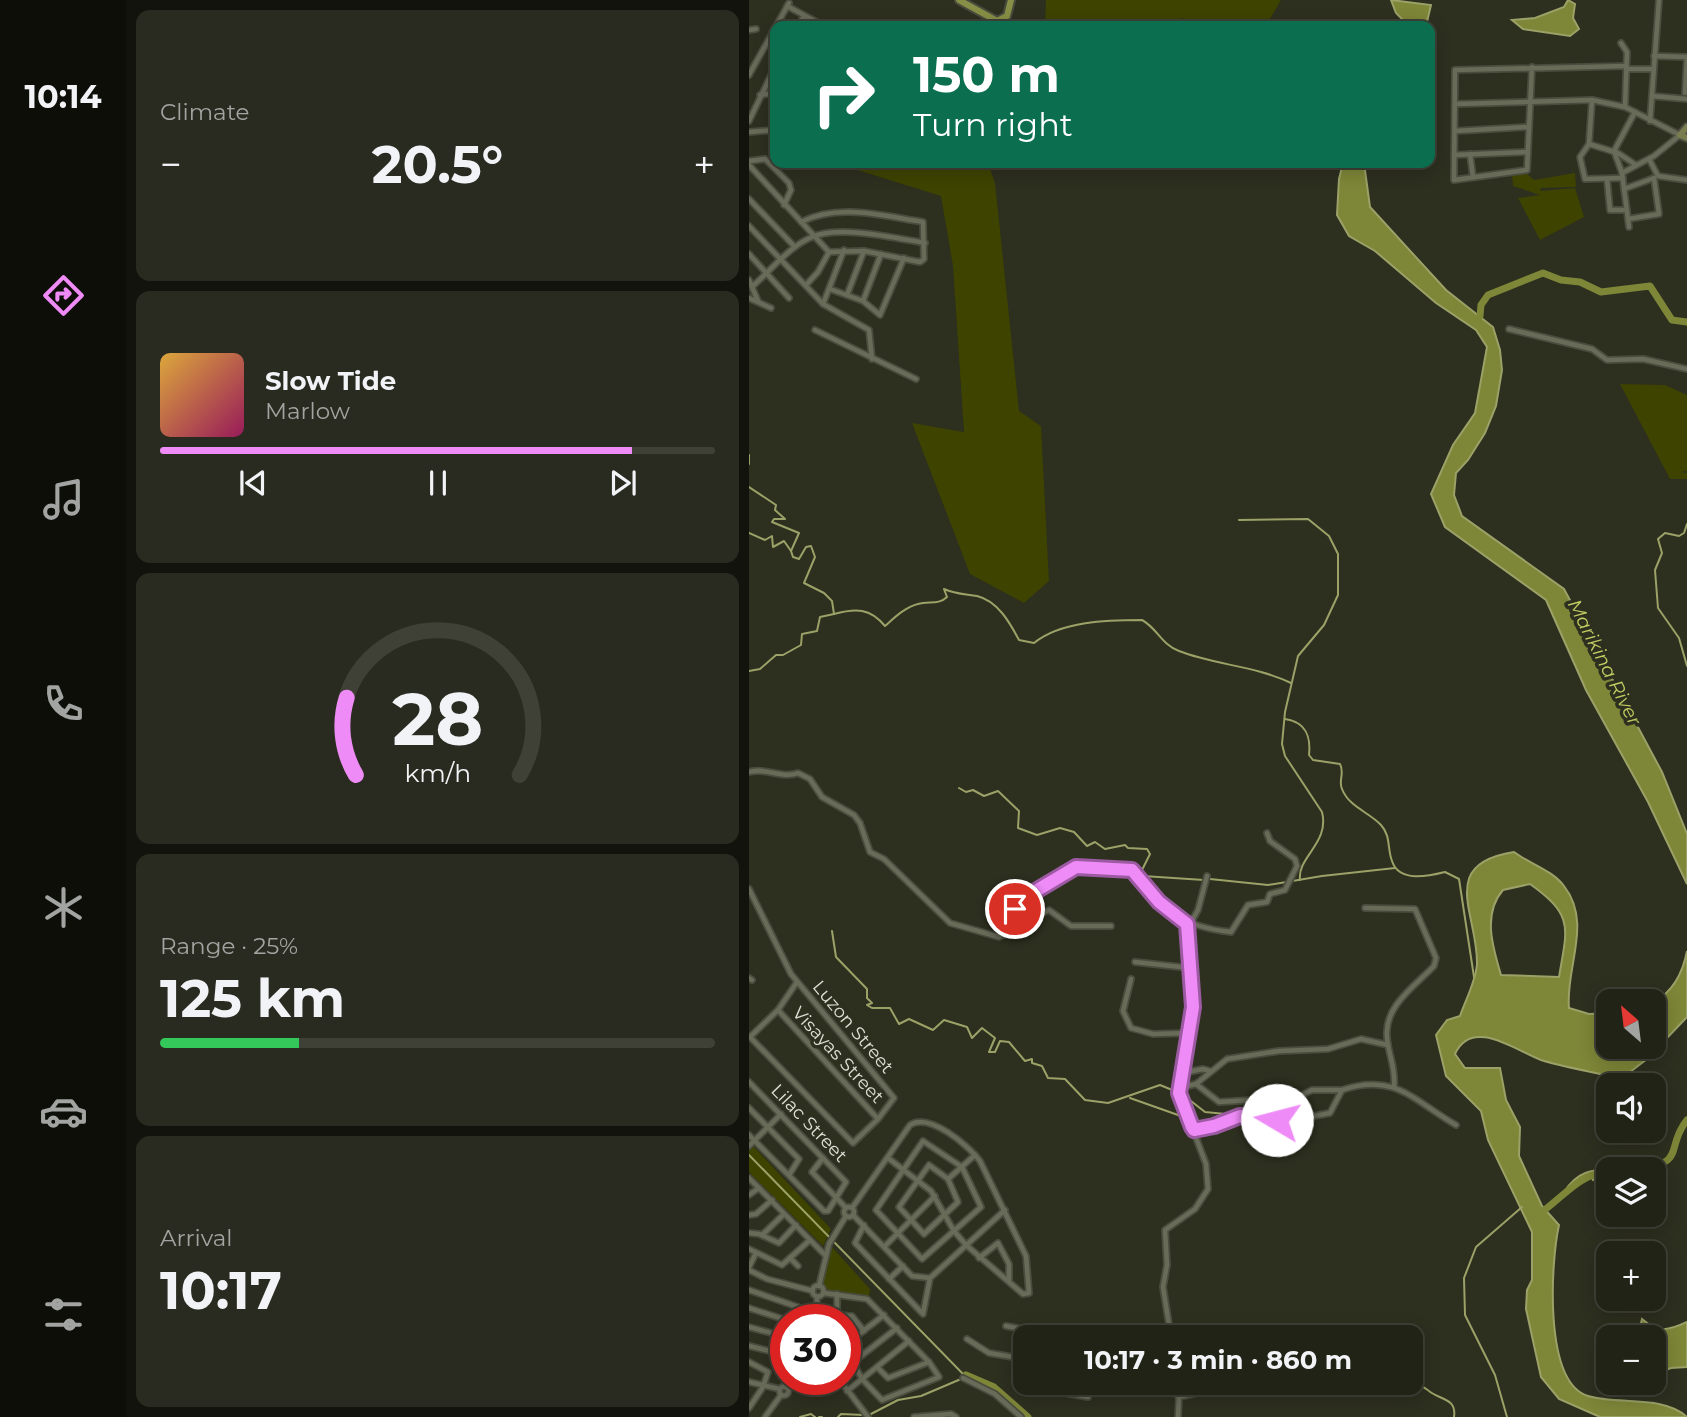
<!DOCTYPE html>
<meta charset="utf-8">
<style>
body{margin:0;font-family:Montserrat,sans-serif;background:#2a2b20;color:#f1f3f6;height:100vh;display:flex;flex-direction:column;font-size:26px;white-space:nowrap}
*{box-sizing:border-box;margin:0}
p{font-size:23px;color:#a2a4a1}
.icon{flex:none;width:38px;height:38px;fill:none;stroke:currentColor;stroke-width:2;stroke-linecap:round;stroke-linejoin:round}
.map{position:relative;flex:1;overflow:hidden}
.drawer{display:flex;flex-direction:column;gap:10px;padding:10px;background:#13130d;width:623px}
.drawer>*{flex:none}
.guide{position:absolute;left:21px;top:21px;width:665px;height:147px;border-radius:14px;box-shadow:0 4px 18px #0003,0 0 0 2px #3f4036;background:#0b6e4f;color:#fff;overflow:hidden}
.needle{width:46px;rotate:332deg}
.buttons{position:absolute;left:847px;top:989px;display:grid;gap:14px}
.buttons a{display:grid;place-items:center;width:70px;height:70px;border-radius:14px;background:#222317;box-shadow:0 4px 18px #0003,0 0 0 2px #3f4036;font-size:35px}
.speed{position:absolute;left:21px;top:1304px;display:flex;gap:14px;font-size:35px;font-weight:700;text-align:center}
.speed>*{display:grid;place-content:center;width:91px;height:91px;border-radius:50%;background:#222317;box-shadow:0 4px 18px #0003,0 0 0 2px #3f4036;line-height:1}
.speed .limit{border:10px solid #d22;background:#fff;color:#111}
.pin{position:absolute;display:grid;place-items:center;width:60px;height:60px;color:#fff;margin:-30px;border:4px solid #fff;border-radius:50%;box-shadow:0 2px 7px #0007}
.me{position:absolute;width:77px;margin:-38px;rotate:278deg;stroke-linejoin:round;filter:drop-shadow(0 0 5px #0008)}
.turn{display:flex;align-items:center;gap:24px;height:147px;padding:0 28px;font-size:32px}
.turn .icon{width:91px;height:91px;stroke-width:2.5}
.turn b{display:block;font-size:49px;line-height:60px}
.big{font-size:52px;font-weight:700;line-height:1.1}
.drawer .tile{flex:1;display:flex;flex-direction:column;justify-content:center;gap:10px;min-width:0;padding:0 24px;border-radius:14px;background:#2a2b20}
.drawer .dial{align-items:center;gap:0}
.dial svg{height:182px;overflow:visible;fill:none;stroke:#3f4036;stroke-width:7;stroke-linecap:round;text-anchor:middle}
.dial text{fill:#f1f3f6;stroke:none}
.song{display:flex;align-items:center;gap:21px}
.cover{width:84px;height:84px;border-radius:10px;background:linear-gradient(135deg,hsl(40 70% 55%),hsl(330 70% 35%))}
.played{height:7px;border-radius:4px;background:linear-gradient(90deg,#ef8bf7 85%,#3f4036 85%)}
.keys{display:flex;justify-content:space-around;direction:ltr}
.heat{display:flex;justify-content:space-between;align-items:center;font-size:38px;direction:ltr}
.charge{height:10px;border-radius:5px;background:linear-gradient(90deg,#34c759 25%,#3f4036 0)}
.trip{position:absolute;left:264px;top:1325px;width:410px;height:70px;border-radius:14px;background:#222317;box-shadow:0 4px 18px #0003,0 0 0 2px #3f4036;font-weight:700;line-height:70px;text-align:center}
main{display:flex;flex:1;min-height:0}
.tabs{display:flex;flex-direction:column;width:126px;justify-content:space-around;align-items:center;background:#0e0e09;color:#a2a4a1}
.tabs .icon{width:49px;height:49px}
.tabs .on{color:#ef8bf7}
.tabs b{font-size:32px;color:#f1f3f6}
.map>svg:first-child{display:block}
</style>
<main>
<nav class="tabs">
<b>10:14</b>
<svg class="icon on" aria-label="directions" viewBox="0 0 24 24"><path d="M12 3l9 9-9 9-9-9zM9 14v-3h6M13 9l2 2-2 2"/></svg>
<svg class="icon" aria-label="music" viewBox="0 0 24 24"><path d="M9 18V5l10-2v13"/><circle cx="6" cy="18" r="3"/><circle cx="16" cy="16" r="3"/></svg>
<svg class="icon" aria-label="phone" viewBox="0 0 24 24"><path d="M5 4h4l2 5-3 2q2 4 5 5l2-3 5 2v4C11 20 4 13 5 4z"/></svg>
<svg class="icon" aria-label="climate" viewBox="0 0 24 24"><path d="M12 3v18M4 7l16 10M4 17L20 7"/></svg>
<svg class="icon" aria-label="car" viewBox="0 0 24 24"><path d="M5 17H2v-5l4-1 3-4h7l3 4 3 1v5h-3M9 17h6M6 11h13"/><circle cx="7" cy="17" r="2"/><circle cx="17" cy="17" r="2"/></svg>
<svg class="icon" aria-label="filters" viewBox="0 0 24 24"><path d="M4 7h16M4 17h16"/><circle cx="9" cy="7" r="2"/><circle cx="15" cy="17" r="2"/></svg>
</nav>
<section class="drawer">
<div class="tile"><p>Climate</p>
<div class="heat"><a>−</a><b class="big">20.5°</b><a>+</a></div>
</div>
<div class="tile">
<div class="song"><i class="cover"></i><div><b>Slow Tide</b><p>Marlow</p></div></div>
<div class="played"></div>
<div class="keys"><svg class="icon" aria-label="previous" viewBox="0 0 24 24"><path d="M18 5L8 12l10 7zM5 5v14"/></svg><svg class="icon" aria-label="pause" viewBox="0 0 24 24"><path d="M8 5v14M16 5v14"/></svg><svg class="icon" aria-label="next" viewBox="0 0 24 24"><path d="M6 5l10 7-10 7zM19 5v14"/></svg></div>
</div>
<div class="tile dial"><svg viewBox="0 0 100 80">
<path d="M14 69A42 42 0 1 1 86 69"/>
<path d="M14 69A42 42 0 0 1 10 35" stroke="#ef8bf7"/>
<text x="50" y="56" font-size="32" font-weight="700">28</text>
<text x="50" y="72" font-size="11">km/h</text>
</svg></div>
<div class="tile"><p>Range · 25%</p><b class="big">125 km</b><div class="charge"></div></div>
<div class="tile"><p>Arrival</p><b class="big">10:17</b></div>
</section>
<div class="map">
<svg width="938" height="1417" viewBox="0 0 938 1417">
<rect width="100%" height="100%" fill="#2d2f1f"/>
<!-- green -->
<g fill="#3e4300">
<polygon points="297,0 532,0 517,26 436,26 434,18 412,26 296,26"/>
<polygon points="86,163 239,163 246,183 270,411 292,426 300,581 275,603 221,574 163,423 215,432 204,266 192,196"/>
<polygon points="775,171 785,180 826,173 827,187 792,188 791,191 826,188 835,217 791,240 769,198 791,195 764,186 763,174"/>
<polygon points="871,384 916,385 938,395 938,471 932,472 938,473 938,479 921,479"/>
<polygon points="4,1146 82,1229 74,1246 0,1172 0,1150"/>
<polygon points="82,1246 121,1289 120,1297 76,1290 73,1283"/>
</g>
<!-- water -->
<g fill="#7e8638" stroke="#9ba167" stroke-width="2" fill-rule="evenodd">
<polygon points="642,0 682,5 677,26 651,26 654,20 647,13"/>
<polygon points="819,0 826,4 824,18 830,29 821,36 774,29 763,20 786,18 815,7"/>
<polygon points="594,163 615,163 621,207 697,290 744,327 751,350 753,370 747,406 736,433 719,460 707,473 705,495 713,516 815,589 913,772 938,834 938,884 899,802 837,690 797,600 696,527 682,494 704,445 726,413 738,347 727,330 687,303 626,251 600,236 588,215 590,179"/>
<path d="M765,852c16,12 38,18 50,34 29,37 1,82 5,122l20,6 19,-1v33h46v-44c20,-11 29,-30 33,-51v66l-40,42 -26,20c-26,-7 -54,-11 -80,-19 -23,-8 -69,-44 -86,-6l10,14h35l6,32 14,27 -1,29 23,50 17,19c-8,36 -16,157 29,171 30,9 76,-1 99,21h-87l-41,-18 -18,-22 -15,-68 1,-19 5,-10v-48l-44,-92 -7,-29 -35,-35 -10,-41 11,-15 13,-4c5,-15 16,-35 17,-52 1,-50 -40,-100 37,-112zM781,884c45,32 37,44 29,93l-58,-2c-8,-27 -19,-61 2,-85z"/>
<path d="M871,1168l-1,1h-11l-1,8 -9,-2 -5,5 -3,-5 -18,10 -5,8 -3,-1c15,-23 29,-22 56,-24z"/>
<path d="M893,1319c16,14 26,12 45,3v45l-16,1 -13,5 -4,-10v-26l-16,-2z"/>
</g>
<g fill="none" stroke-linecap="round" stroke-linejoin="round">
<!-- stream -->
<g stroke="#9ba167" stroke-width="2">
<polyline points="0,455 0,464"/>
<path d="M0,487l27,18 -1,5 10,9h-11l-2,3 27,11 -8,18 2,6 6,2 7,-12 5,-1 4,11 -11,26 20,10 8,8 2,13c22,-6 36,-6 51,12 8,-7 20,-19 33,-22 11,-3 21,1 29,-7l-3,-8c11,5 21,5 33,7 21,5 33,27 42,44l15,3c27,-22 74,-23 108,-23 15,8 20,25 37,31 36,14 77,15 112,32"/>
<path d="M490,520l69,-1 21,17 9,18v41l-14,30 -26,31 -13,56 -3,32 3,12 37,56c8,31 -25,45 -22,68"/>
<polyline points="938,524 935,533 930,536 916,533 909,539 913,553 906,570 909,608 930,638 938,666"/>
<polyline points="0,533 16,540 23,536 24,547 35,541 42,551"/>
<polyline points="0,671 11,669 27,655 34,655 52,645 53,634 68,631 71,617 85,614"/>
<path d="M536,719c21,3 26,17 24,36l4,5 27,4c5,9 -2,17 2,25 7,18 27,23 39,36 10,11 6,23 11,36 7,22 37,15 53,11l14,7 15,98"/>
<polyline points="210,788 217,792 224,790 235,796 249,791 270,811 269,828 288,835 311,828 325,832 338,846 346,842 356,849 376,845 379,848 398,849 401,854 391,874 394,876 455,880"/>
<polyline points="461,879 519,885 573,876 646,868"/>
<polyline points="83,931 87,957 118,989 118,998 123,1003 118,1005 123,1008 141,1008 150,1024 160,1019 184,1030 195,1020 218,1027 223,1038 233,1028 246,1038 240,1052 246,1052 251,1041 260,1042 276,1061 283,1059 283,1063 293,1066 299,1078 316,1079 336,1100 359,1103 411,1085 428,1092"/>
<polyline points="433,1094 456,1112 487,1115"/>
<polyline points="381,1098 429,1115 440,1122"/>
<polyline points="445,1126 460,1125"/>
<polyline points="0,1155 216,1376"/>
<path d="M662,1378c6,4 12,9 18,13 11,9 28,7 25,26"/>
<polyline points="120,1415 149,1400 172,1396 212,1379"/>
<polyline points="51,1417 62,1414 66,1417"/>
<polyline points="70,1417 73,1417"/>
<polyline points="89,1417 92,1414 115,1415"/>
<polyline points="758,1417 746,1375 716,1315 715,1278 727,1247 773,1207"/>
</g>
<!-- river -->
<g stroke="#7e8638" stroke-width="7">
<polyline points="731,316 732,305 739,295 794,273 812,280 831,282 852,292 901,286 923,320 938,322"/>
<path d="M892,1169c46,-7 24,-22 46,-49"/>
<path d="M790,1214c23,-15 40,-41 69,-42"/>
<polyline points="217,1375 245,1387 279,1417"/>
</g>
<defs>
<g id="street">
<polyline points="38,6 75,26"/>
<polyline points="49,26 55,16"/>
<polyline points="0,30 7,29"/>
<polyline points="872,43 878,52 876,107"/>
<polyline points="905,56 938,57"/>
<polyline points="783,67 778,170 705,180 706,70 877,66"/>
<polyline points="877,69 904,69"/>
<polyline points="0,75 40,3"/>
<polyline points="936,93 938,57"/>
<polyline points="11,95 26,93"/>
<polyline points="903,96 938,99"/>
<polyline points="843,100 840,144 831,157 836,179 874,178"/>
<polyline points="707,104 843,100 876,107 931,135 905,156 873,173"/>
<polyline points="0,121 26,67"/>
<polyline points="901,121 910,0"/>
<polyline points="23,130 26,120"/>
<polyline points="706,131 779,127"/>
<polyline points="0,132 26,130"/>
<polyline points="840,144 869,153 887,165"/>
<polyline points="721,154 724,177"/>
<polyline points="705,155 779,152"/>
<polyline points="900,159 909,176 938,180"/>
<polyline points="0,161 16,159 40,183 42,190 35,205"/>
<path d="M0,165l80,87 35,-1 56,11 4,-3 -1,-37c-40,-6 -84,-19 -122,0"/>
<polyline points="858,179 861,210 878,210"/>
<polyline points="875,189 905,178"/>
<polyline points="0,199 46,247"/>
<polyline points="879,219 910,214 905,178"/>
<polyline points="0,226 74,304 120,330 123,359"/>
<polyline points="880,227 873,173 865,151 886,112"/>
<polyline points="0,254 40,298"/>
<polyline points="0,280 9,301"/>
<path d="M5,285c18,-16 36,-39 58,-48 28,-12 83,1 113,6"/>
<polyline points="57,285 69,272 80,252"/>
<polyline points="81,289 114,301 131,315 155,258"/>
<polyline points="98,295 115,251"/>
<polyline points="0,298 22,308"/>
<polyline points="114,301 132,254"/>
<polyline points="74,304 95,250"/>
<polyline points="760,329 843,349 858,360 894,359 938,369"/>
<polyline points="66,330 167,379"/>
<path d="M0,772c17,-5 32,7 49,1l12,6 12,18 32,18 6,8 10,29 14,7 66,64 49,14 4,-2 9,-22 10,-13 45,-29 9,-4 56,3c29,39 49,57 99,62l17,-27 19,-3 3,-8 15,-4 12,-24 -2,-7 -25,-18 -3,-8"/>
<polyline points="0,889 42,974 145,1098 129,1119 104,1143 1,1037 29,1010 48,982"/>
<path d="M616,908l50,1 21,49 -2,8c-19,20 -50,40 -47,71 1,17 9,30 7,49"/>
<polyline points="441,924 449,910 458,876"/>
<polyline points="255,935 264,934 279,920 300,910 322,926 362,926"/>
<polyline points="386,962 441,968"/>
<polyline points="0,978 3,980"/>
<polyline points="382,979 374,1011 382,1028 404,1034 440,1033"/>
<polyline points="29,1010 129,1119"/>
<polyline points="433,1073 454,1069 461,1071"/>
<polyline points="0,1082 97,1182 79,1211 75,1211 0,1135"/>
<polyline points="447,1084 470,1102 549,1097 563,1090 593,1090"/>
<polyline points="430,1088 447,1084 478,1059 530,1051 579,1049 612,1039 639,1045"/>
<polyline points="0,1108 50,1159 40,1175"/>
<path d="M445,1130l20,-4 26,-10 48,5 42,-8 12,-23c53,-18 72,11 114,35"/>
<polygon points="174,1141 213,1167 232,1207 173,1259 127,1210"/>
<polyline points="0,1146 32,1114"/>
<polyline points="74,1158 63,1172 97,1208"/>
<polygon points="180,1165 199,1179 209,1202 175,1234 150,1207"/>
<polyline points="0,1178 76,1255"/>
<polyline points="199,1179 226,1155"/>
<polyline points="0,1195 10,1188"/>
<circle cx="100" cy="1212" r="5"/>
<path d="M103,1208l58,-83c19,-13 58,20 70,36l46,95 3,37 -6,1 -57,-49 -12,-14 -23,-40 -43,-33"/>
<polyline points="0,1215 7,1214 23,1200"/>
<polyline points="104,1215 163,1276 181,1278 256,1210"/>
<polyline points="115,1225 106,1243 174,1314 181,1278"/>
<polyline points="0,1233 10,1234 30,1243 47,1225"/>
<polyline points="13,1235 35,1214"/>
<polyline points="136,1246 186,1196"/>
<polyline points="0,1249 33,1265 61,1240"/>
<polyline points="41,1258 49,1266"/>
<polyline points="230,1258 249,1243 260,1264 260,1280"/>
<polyline points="0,1267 7,1253"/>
<polyline points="0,1270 18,1279 64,1291"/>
<polyline points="140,1279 154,1266"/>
<circle cx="69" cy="1291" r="5.5"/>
<polyline points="70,1286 80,1244 97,1216"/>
<polyline points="0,1290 49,1307 50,1320"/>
<polyline points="75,1293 118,1299 180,1362 190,1377 133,1400 113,1379 96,1348"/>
<polyline points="88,1294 88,1320"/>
<polyline points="68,1297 68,1320"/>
<polyline points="0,1308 37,1320"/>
<polyline points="88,1315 103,1316 115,1331"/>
<polyline points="257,1326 318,1337"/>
<polyline points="0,1327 37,1337"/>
<polyline points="520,1331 530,1330"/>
<polyline points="422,1337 414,1287 418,1265 416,1230 446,1209 459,1189 457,1164 430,1093 444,1007 438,924"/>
<polyline points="446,1337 450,1333 467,1333"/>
<polyline points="473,1337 520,1331 521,1337"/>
<polyline points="218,1339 240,1353 276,1359"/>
<polyline points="96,1345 135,1315"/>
<polyline points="0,1346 37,1355"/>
<polyline points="265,1357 271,1329"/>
<polyline points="0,1362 19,1372 14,1387 0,1408"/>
<polyline points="103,1363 148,1328"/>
<polyline points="128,1367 139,1378 180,1362"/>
<polyline points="214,1378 246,1394 272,1417"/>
<polyline points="90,1379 119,1417"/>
<polyline points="0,1382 31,1389"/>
<polyline points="406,1382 425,1388"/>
<polyline points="425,1382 426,1393 430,1397 473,1387 475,1382"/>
<polyline points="450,1382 451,1393"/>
<circle cx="35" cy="1391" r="4.5"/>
<polyline points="36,1387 39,1379"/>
<polyline points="282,1387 339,1397 342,1382"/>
<polyline points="98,1391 160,1341"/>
<polyline points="16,1417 32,1395"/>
<polyline points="165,1417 202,1414 207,1417"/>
<polyline points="429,1417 430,1397"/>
</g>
<polyline id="secondary" points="938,127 931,135 938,138"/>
<polyline id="primary" points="210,0 248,21 258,16 262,0"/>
</defs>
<!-- street casing -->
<use href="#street" stroke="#4a4c3e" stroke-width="8"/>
<!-- secondary casing -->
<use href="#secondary" stroke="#4a4c3e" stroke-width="10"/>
<!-- primary casing -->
<use href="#primary" stroke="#4a4c3e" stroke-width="10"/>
<!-- street -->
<use href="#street" stroke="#696b59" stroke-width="4.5"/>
<!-- secondary -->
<use href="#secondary" stroke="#787c4f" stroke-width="6"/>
<!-- primary -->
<use href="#primary" stroke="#878e45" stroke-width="6"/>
</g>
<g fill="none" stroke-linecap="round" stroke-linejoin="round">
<defs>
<polyline id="route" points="266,909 280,895 327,867 383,870 410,902 438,924 444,1007 430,1093 443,1127 445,1130 465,1126 491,1116 528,1120"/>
</defs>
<!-- route casing -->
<use href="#route" stroke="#9b5aa1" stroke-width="18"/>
<!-- route -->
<use href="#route" stroke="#ef8bf7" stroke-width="12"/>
</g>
<g text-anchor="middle" stroke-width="7" stroke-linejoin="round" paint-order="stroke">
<!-- street labels -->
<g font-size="18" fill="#dfe1d6" stroke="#2d2f1f">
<text transform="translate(104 1027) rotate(50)" y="6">Luzon Street</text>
<text transform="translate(89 1055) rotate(47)" y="6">Visayas Street</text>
<text transform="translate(60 1123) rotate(46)" y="6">Lilac Street</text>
</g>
<!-- water labels -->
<g font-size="19" font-style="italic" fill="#c2cd62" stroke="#2d2f1f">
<text transform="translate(856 662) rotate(63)" y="7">Marikina River</text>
</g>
</g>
</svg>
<div class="buttons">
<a><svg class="needle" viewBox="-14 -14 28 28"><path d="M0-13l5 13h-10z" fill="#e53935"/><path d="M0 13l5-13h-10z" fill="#a2a4a1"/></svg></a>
<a><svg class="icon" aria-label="sound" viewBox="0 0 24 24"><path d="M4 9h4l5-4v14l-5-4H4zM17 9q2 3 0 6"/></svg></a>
<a><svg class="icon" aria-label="layers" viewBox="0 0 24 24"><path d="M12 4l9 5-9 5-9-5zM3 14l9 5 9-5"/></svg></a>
<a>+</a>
<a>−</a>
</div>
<div class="speed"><div class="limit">30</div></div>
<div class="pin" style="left:266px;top:909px;background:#d93025"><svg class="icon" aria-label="arrive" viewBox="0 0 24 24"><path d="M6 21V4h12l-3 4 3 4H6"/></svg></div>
<svg class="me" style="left:528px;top:1120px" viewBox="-20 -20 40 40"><circle r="19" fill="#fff"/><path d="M0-13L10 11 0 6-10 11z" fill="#ef8bf7"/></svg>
<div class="trip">10:17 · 3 min · 860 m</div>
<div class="guide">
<div class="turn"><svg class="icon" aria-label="right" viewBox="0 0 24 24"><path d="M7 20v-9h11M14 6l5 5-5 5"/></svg><div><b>150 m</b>Turn right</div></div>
</div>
</div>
</main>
